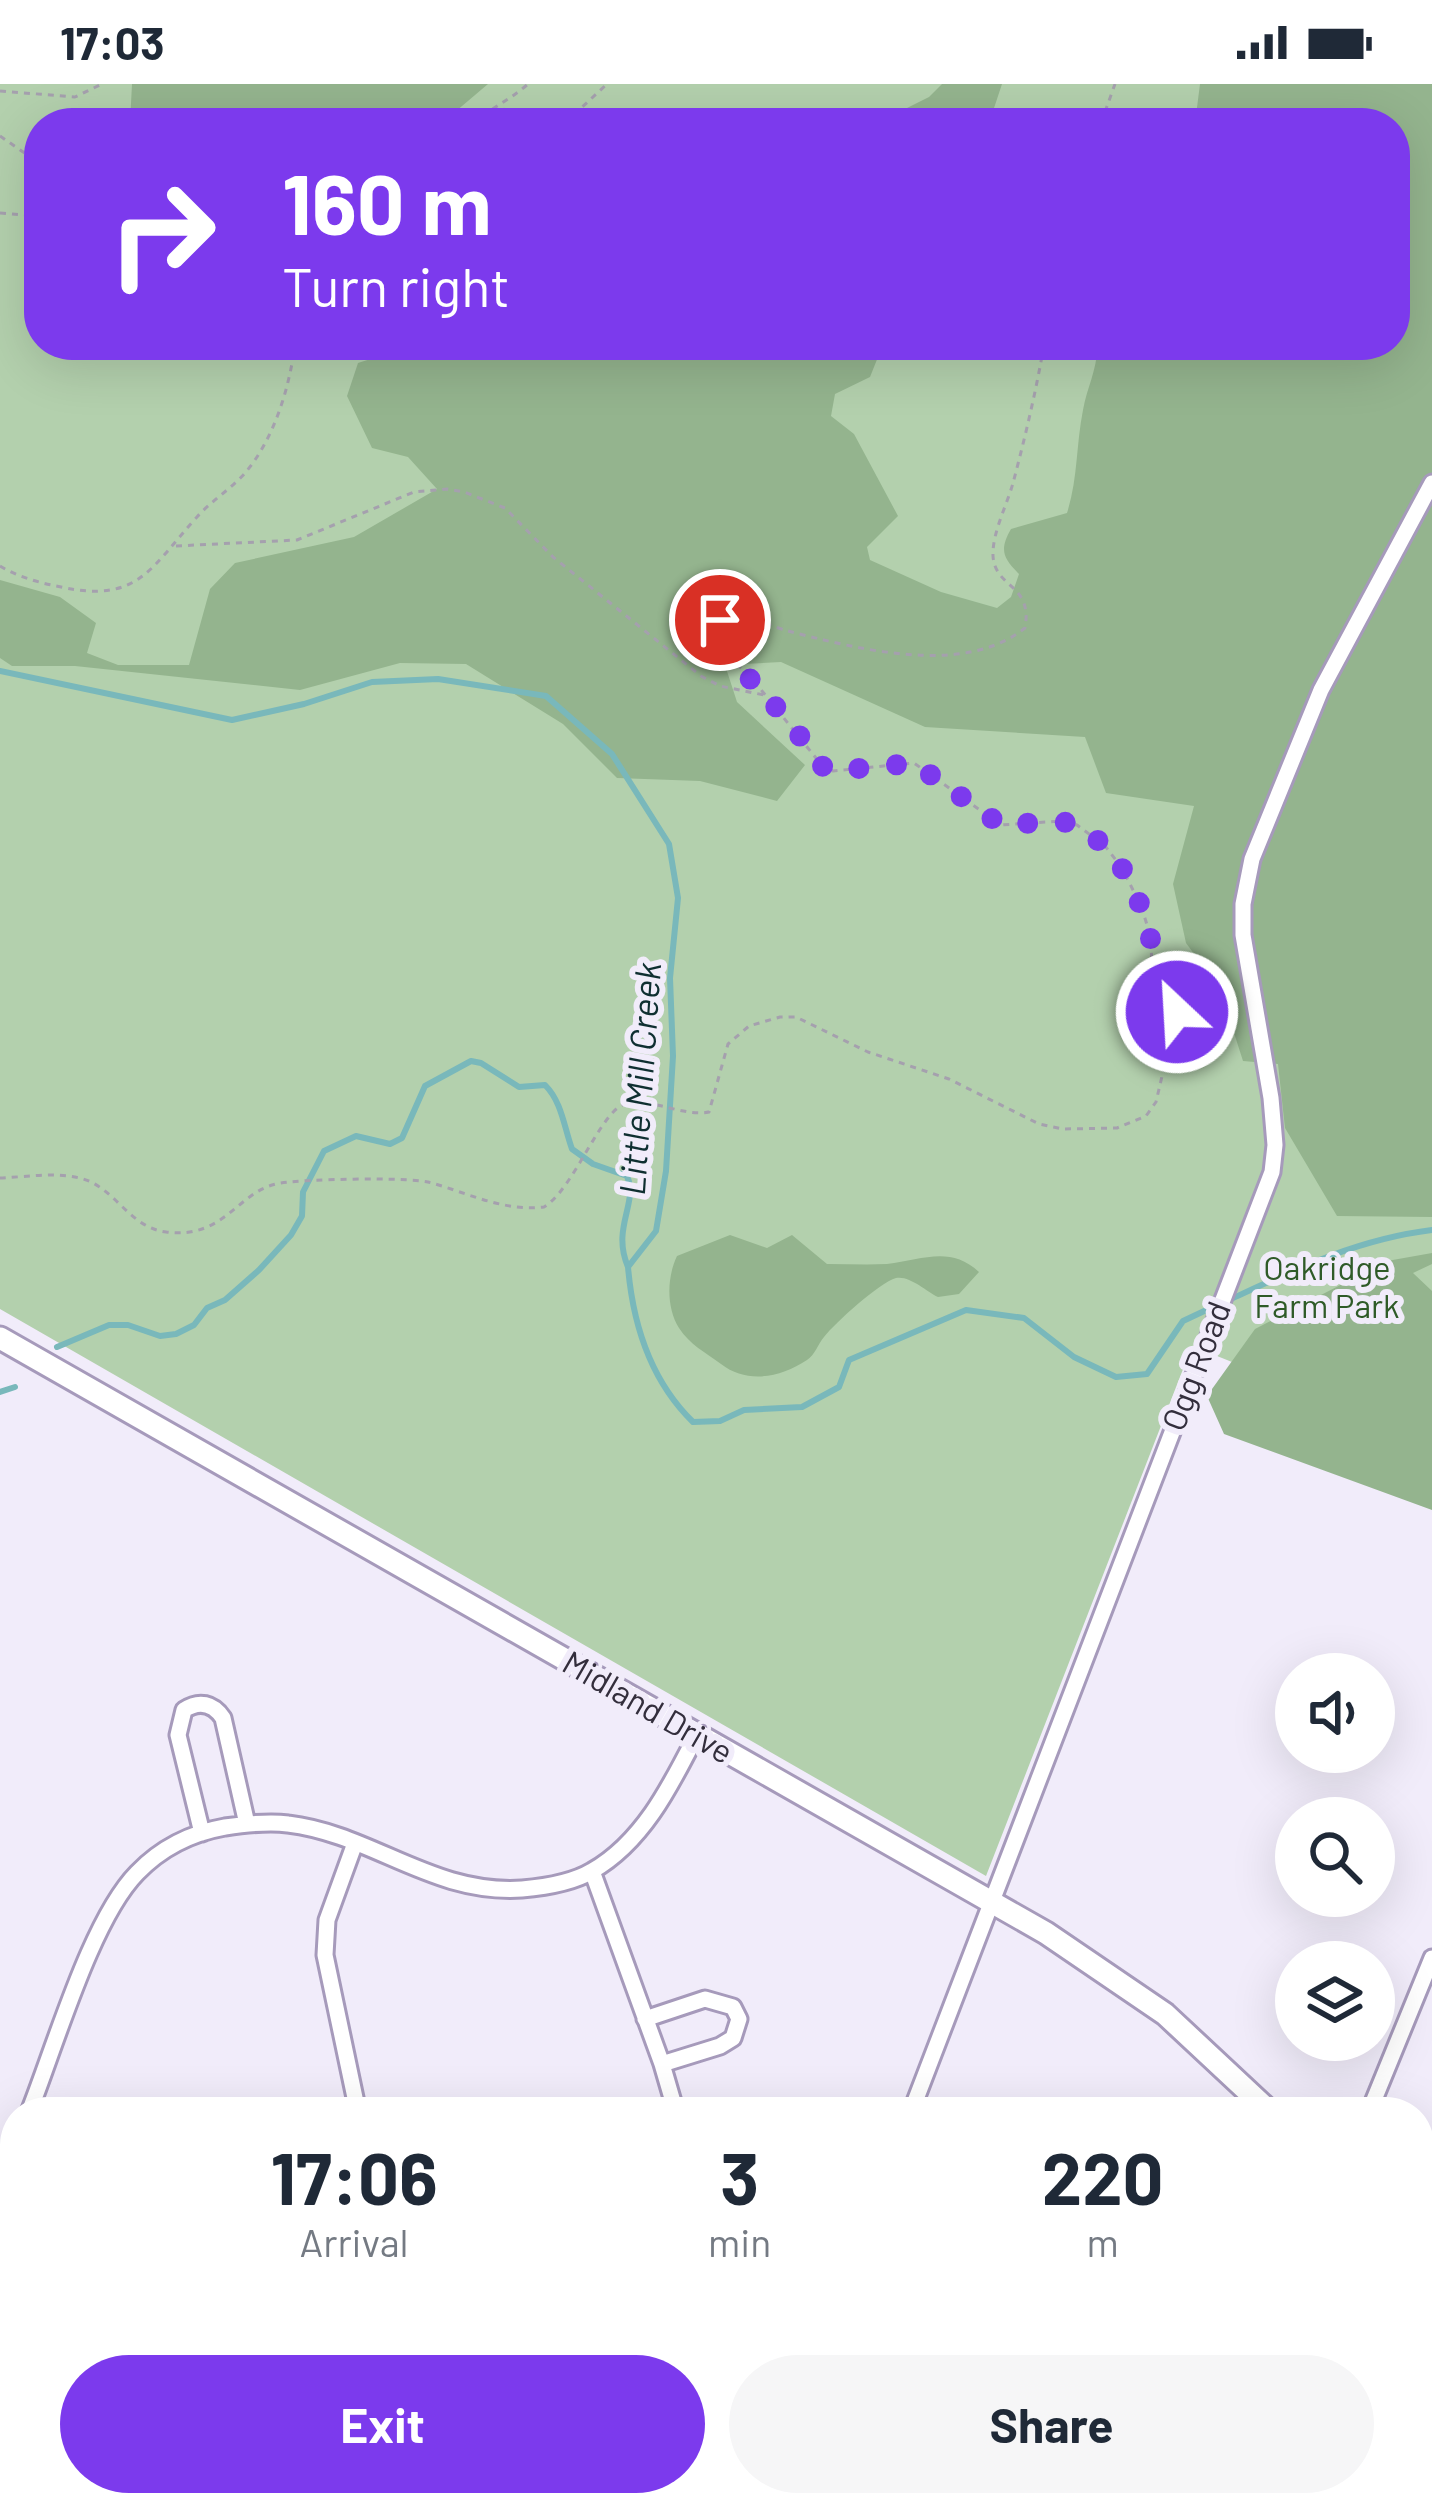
<!DOCTYPE html>
<style>
body{margin:0;font-family:Barlow,sans-serif;background:#f6f6f7;color:#1f2937;height:100vh;display:flex;flex-direction:column;font-size:45px;white-space:nowrap}
*{box-sizing:border-box;margin:0}
p{font-size:39px;color:#747a83}
.icon{flex:none;width:66px;height:66px;fill:none;stroke:currentColor;stroke-width:2;stroke-linecap:round;stroke-linejoin:round}
.map{position:relative;flex:1;overflow:hidden}
.panel{position:absolute;left:0px;top:2013px;width:1434px;height:420px;display:flex;flex-direction:column;background:#fff;border-radius:48px 48px 0 0;box-shadow:0 12px 48px #0002}
.panel>*{flex:none}
.hud{position:absolute;left:24px;top:24px;width:1386px;height:252px;border-radius:48px;box-shadow:0 12px 48px #0002;background:#7c3aed;color:#fff;overflow:hidden}
.buttons{position:absolute;left:1275px;top:1569px;display:grid;gap:24px}
.buttons a{display:grid;place-items:center;width:120px;height:120px;border-radius:50%;background:#fff;box-shadow:0 12px 48px #0002;font-size:60px}
.pin{position:absolute;display:grid;place-items:center;width:102px;height:102px;color:#fff;margin:-51px;border:6px solid #fff;border-radius:50%;box-shadow:0 3px 12px #0007}
.me{position:absolute;width:132px;margin:-66px;rotate:335deg;stroke-linejoin:round;filter:drop-shadow(0 0 9px #0008)}
.turn{display:flex;align-items:center;gap:42px;height:252px;padding:0 60px;font-size:54px}
.turn .icon{width:156px;height:156px;stroke-width:2.5}
.turn b{display:block;font-size:84px;line-height:102px}
.eta{display:flex;justify-content:space-evenly;align-items:center;height:204px;text-align:center}
.eta b{font-size:72px;font-weight:700;line-height:84px}
.cta{display:flex;gap:24px;margin-top:auto;padding:24px 60px}
.cta a{flex:1;height:138px;border-radius:72px;background:#7c3aed;color:#fff;font-size:48px;font-weight:700;line-height:138px;text-align:center}
.cta a+a{background:#f6f6f7;color:#1f2937}
.status{display:flex;justify-content:space-between;align-items:center;height:84px;padding:0 60px;background:#fff;direction:ltr}
.status svg{height:33px;fill:currentColor}
.map>svg:first-child{display:block}
.green{fill:#b3d0ad;fill-rule:evenodd}
.forest{fill:#94b48e}
.lines{fill:none;stroke-linecap:round;stroke-linejoin:round}
.stream{stroke:#79b8bb;stroke-width:6}
.street-casing{stroke:#a69abb;stroke-width:21}
.secondary-casing{stroke:#a69abb;stroke-width:27}
.path{stroke:#a5a0ae;stroke-width:3;stroke-dasharray:6 6;stroke-linecap:butt}
.street{stroke:#fff;stroke-width:15}
.secondary{stroke:#fff;stroke-width:21}
.route{stroke:#7c3aed;stroke-width:21;stroke-dasharray:0 37.8}
.labels{text-anchor:middle;stroke-width:12;stroke-linejoin:round;paint-order:stroke}
.park-label{font-size:33px;fill:#2f5b28;stroke:#f1ecfa}
.street-label{font-size:33px;fill:#332e3c;stroke:#f1ecfa}
.water-label{font-size:36px;font-style:italic;fill:#0f2f31;stroke:#f1ecfa}
</style>
<div class="status"><b>17:03</b><svg viewBox="0 0 49 12"><path d="M0 12V9h3v3zM5 12V6h3v6zM10 12V3h3v9zM15 12V0h3v12zM26 1h20v11H26zM47 4h2v5h-2z"/></svg></div>
<div class="map">
<svg width="1432" height="2433" viewBox="0 0 1432 2433">
<rect width="100%" height="100%" fill="#f1ecfa"/>
<path class="green" d="M0 0H1432V1358L1192 1262 986 1792 0 1225ZM39 39H1395V261H39Z"/>
<path class="forest" d="M132 0H488L442 39H130Z
M942 0H1002L989 39H877L929 13Z
M1200 0H1432V1133L1337 1132 1285 1044 1278 980 1243 977 1220 905 1186 859 1173 800 1194 722 1106 709 1085 653 925 643 781 578 725 581 737 618 805 681 777 717 700 697 617 694 563 640 466 580 400 579 300 606 75 582H12L0 574V496L60 513 96 539 87 569 118 581H189L210 505 235 479 354 453 437 405 408 373 372 364 347 312 358 279 414 261H892L878 273 870 293 835 310 831 332 854 350 898 432 867 463 870 476 941 508 997 524 1011 513 1019 490C1003 474 999 466 1011 445L1067 429C1078 395 1076 361 1083 326 1087 303 1098 284 1097 261H1395V39H1195Z
M730 1151 767 1164 792 1151 827 1180C847 1180 867 1181 887 1180 922 1176 950 1161 979 1188L959 1210 938 1213C926 1207 909 1191 896 1194 879 1199 836 1238 824 1253 818 1260 815 1271 807 1276 780 1294 747 1300 721 1280 705 1268 690 1261 679 1244 666 1223 667 1193 677 1172Z
M1432 1169V1180L1413 1189 1432 1207V1426L1224 1350 1207 1312 1255 1245 1387 1177Z"/>
<g class="lines">
<path class="stream" d="M0 587 232 636 304 620 372 598 438 595 546 612 612 670 669 760 678 814 670 894 673 972 666 1087 656 1147 628 1183C633 1241 650 1296 693 1338L720 1337 744 1326 802 1323 839 1303 849 1276 966 1226 1024 1234 1074 1273 1116 1293 1147 1290 1183 1237 1217 1221
M1229 1216C1296 1185 1358 1155 1432 1146
M57 1263 109 1241H128L160 1252 176 1250 194 1241 207 1224 225 1216 259 1186 291 1151 302 1132 303 1108 324 1067 356 1052 390 1060 402 1054 425 1002 471 977 481 979 519 1003 545 1001C562 1018 564 1043 572 1065L593 1080 627 1092C639 1119 611 1143 628 1183
M0 1308 15 1303"/>
<defs>
<path id="street" d="M202 1749 178 1651 184 1626C199 1616 213 1619 223 1634L247 1740
M355 1759 327 1836 325 1871 358 2028
M592 1787 662 1980 676 2028
M645 1935 705 1915 733 1923 739 1935 733 1954 720 1962 662 1980
M29 2028C55 1963 91 1836 137 1789 161 1764 191 1749 225 1743 245 1740 268 1737 288 1740 372 1750 432 1811 522 1805 545 1803 572 1799 592 1787 643 1758 671 1701 696 1652
M911 2028 1272 1088 1275 1061 1271 1014 1243 851V820L1252 775 1321 606 1432 399
M1369 2028 1432 1874
M0 2104 15 2065
M22 2418 28 2424 46 2428 64 2418
M1176 2433 1182 2418"/>
<path id="secondary" d="M0 1254 1046 1849 1165 1930 1270 2028
M1419 2210 1432 2230"/>
</defs>
<use href="#street" class="street-casing"/>
<use href="#secondary" class="secondary-casing"/>
<path class="path" d="M0 7 75 13 102 0
M503 24 506 39
M473 39C491 24 510 16 528 0
M565 39 607 0
M1101 39 1115 0
M0 52 39 79
M0 129 39 132
M176 462 297 456 414 408 447 405 464 408 505 424 553 473 701 592 720 602 764 611
M0 482C18 493 40 499 61 503 139 520 151 483 197 433 211 417 231 405 245 389 274 355 289 305 295 261
M0 1094C28 1093 65 1086 91 1098 119 1112 133 1144 166 1148 226 1156 238 1105 281 1099 307 1095 405 1093 428 1098 466 1108 503 1128 544 1123 574 1105 601 1026 625 1020 651 1013 682 1033 709 1028L728 960 749 942 780 933H796L868 968 949 995 1039 1040 1063 1045 1117 1044 1146 1032 1156 1018 1177 928 1152 878 1150 850 1141 822 1122 784 1105 762 1077 741 1061 737 1001 741 914 679 833 687 824 684 750 592 721 566 712 548C718 539 723 533 734 532 749 530 772 543 788 547 858 565 964 593 1025 544 1033 499 995 505 993 472 992 449 1007 421 1013 399 1025 354 1036 307 1044 261"/>
<use href="#street" class="street"/>
<use href="#secondary" class="secondary"/>
</g>
<g class="lines">
<path class="route" d="M720 536 712 548 716 558 787 635 824 684 833 687 914 679 1001 741 1061 737 1077 742 1106 762 1122 784 1141 822 1150 850 1153 878 1177 928"/>
</g>
<g class="labels">
<g class="park-label">
<text x="1327" y="1196">Oakridge<tspan x="1327" dy="38">Farm Park</tspan></text>
</g>
<g class="street-label">
<text transform="translate(1196 1282) rotate(-69)" y="12">Ogg Road</text>
<text transform="translate(648 1623) rotate(30)" y="12">Midland Drive</text>
</g>
<g class="water-label">
<text transform="translate(640 995) rotate(-86)" y="13">Little Mill Creek</text>
</g>
</g>
</svg>
<div class="buttons">
<a><svg class="icon" aria-label="sound" viewBox="0 0 24 24"><path d="M4 9h4l5-4v14l-5-4H4zM17 9q2 3 0 6"/></svg></a>
<a><svg class="icon" aria-label="search" viewBox="0 0 24 24"><circle cx="10" cy="10" r="6"/><path d="M15 15l6 6"/></svg></a>
<a><svg class="icon" aria-label="layers" viewBox="0 0 24 24"><path d="M12 4l9 5-9 5-9-5zM3 14l9 5 9-5"/></svg></a>
</div>
<div class="pin" style="left:720px;top:536px;background:#d93025"><svg class="icon" aria-label="arrive" viewBox="0 0 24 24"><path d="M6 21V4h12l-3 4 3 4H6"/></svg></div>
<svg class="me" style="left:1177px;top:928px" viewBox="-20 -20 40 40"><circle r="17" fill="#7c3aed" stroke="#fff" stroke-width="3"/><path d="M0-11L8 9 0 5-8 9z" fill="#fff"/></svg>
<div class="hud">
<div class="turn"><svg class="icon" aria-label="right" viewBox="0 0 24 24"><path d="M7 20v-9h11M14 6l5 5-5 5"/></svg><div><b>160 m</b>Turn right</div></div>
</div>
<section class="panel">
<div class="eta">
<div><b>17:06</b><p>Arrival</p></div>
<div><b>3</b><p>min</p></div>
<div><b>220</b><p>m</p></div>
</div>
<div class="cta"><a>Exit</a><a>Share</a></div>
</section>
</div>
